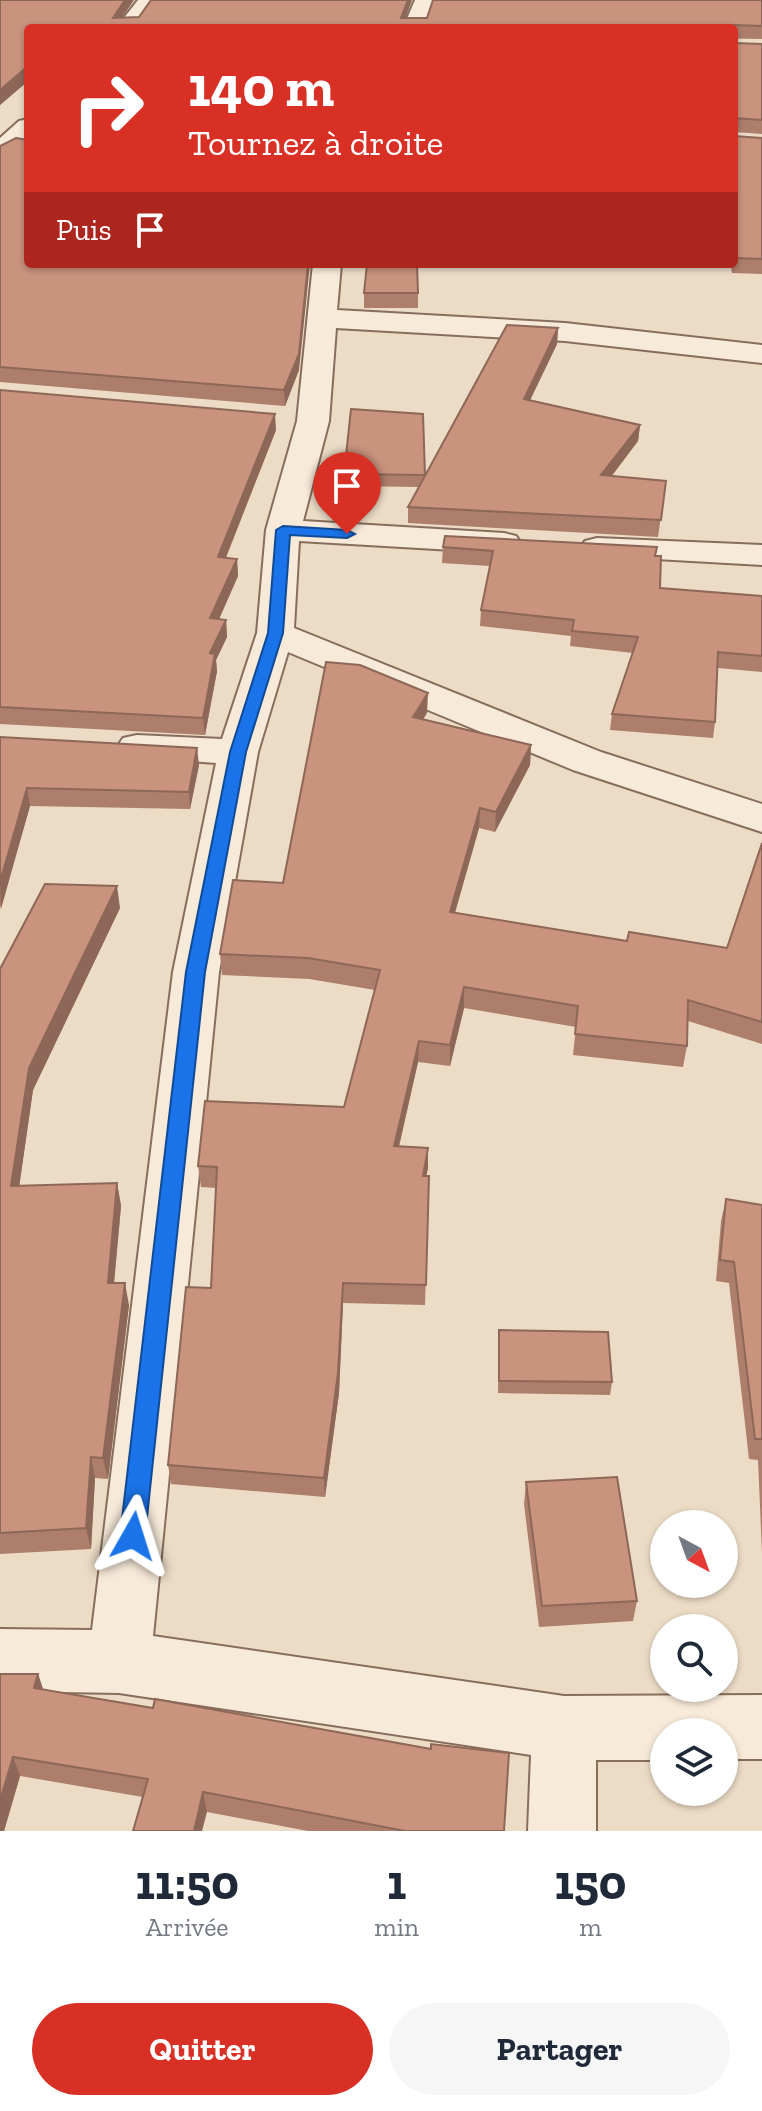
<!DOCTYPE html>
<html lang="fr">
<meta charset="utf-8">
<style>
body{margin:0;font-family:"Zilla Slab",serif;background:#f6f6f7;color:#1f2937;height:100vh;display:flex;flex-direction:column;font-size:30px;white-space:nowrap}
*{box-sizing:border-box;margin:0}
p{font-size:26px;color:#747a83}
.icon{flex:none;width:44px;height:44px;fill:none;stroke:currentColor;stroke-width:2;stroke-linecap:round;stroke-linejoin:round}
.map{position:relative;height:1831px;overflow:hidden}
.panel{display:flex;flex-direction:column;background:#fff;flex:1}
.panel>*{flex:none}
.top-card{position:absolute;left:24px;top:24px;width:714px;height:244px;border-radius:8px;box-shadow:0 2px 6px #0004;background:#d93025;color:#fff;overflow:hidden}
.needle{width:52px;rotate:139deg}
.fabs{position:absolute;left:650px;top:1510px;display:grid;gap:16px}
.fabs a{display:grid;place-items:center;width:88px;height:88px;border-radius:50%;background:#fff;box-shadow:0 2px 6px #0004;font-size:40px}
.pin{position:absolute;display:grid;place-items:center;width:68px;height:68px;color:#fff;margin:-82px -34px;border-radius:50% 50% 50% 0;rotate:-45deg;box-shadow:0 0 8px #0007}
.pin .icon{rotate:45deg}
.me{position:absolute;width:88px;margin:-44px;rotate:6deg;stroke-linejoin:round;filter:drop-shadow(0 0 6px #0008)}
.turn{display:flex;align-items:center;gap:28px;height:168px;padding:0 32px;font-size:36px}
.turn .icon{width:104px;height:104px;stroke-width:2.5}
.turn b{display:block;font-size:56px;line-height:68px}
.then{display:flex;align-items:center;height:76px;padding:0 32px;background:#0003;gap:16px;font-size:30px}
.eta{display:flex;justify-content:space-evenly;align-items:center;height:136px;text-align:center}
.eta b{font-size:48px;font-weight:700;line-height:56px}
.primary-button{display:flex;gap:16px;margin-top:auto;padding:16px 32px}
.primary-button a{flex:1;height:92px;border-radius:48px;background:#d93025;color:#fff;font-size:32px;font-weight:700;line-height:92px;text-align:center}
.primary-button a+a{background:#f6f6f7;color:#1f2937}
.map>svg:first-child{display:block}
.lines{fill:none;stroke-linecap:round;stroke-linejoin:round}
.street-casing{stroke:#876e5c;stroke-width:4}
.street{fill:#f7ead9;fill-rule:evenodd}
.wall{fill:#ad7e6c}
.shaded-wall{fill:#8d6758}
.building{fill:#c9937e;stroke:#8d6758;stroke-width:2}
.route{fill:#1a73e8;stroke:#114b97;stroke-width:2}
</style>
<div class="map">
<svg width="762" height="1831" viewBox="0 0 762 1831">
<rect width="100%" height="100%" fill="#ecdcc6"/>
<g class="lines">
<defs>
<path id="street" d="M138 0H159L138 28H116Z
M415 0H435L425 28H403Z
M28 119V139L9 156 0 158V138L19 121Z
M313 264H341L337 310 565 323 762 345V363L565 341 336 328 329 421 303 521 504 533 516 536 521 543 516 550 504 553 299 541 294 628 601 752 762 804V832L573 770 288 652 258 752 219 972 153 1636 564 1696 762 1695V1759H724V1732H664V1760H596V1831H528L531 1755 119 1693 0 1691V1629L92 1630 173 972 216 763 123 756 117 747 123 738 137 735 222 739 257 633 266 530 297 421Z
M597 538 762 545V565L585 555 580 548 585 541Z"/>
</defs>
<use href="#street" class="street-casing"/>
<use href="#street" class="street"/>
</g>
<path class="wall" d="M0 0 123 17 427 18 762 0V39L28 28V81L0 105Z
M734 43 762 44V134L734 132Z
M734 136 762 138V274L732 273 730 264H734Z
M0 146 299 370 285 406 0 382Z
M364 293H418V308H364Z
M558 328 557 344 530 400 640 425 638 441 612 476 666 481 658 537 408 523V507L419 487 344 486V474L425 475Z
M0 390 276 430 226 558 237 559 238 576 219 619 226 620 227 637 216 660 217 671 205 735 0 724Z
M443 547 655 556 660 588 762 596V672L718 668 715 722 713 738 610 730 612 714 633 653 570 646 571 636 480 626 481 610 490 566 442 563Z
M427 713 423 719 531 745 530 765 495 832 479 828 455 913 627 941 727 948 762 843V1044L688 1021 687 1046 683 1067 573 1055 576 1027 464 1008 450 1066 418 1062 399 1147 428 1168 426 1176H429L425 1305 343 1303 339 1393 325 1497 171 1484 168 1465 211 1288 216 1188 201 1187 198 1166 344 1107 375 990 309 979 222 975 220 954 283 883Z
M0 737 199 765 190 809 30 806 0 909Z
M120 908 33 1090 19 1186 117 1183 121 1206 114 1283 129 1305 108 1479 95 1478 91 1549 0 1554V969Z
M726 1199 762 1205V1552L758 1460 749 1459 729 1283 716 1281 721 1221Z
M499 1330 612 1382 610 1395 498 1393Z
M526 1482 637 1601 633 1621 539 1627 524 1504Z
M0 1674H38L43 1689 504 1831H308L207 1812 143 1797 20 1776 4 1831Z"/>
<path class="shaded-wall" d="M125 0H134L115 28 113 18Z
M408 0H412L402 28 401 18Z
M28 66V81L0 105V90Z
M308 264H310L299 370 285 406 284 390Z
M558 328 557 344 523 415 524 399Z
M275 414 276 430 219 574 218 557Z
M640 425 638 441 599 492 601 475Z
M237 559 238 576 212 635 210 618Z
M226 620 227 637 216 660 217 671 205 735 203 718 210 653Z
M428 693 427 713 412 737 413 717Z
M531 745 530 765 495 832 496 812Z
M197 748 199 765 190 809 189 792Z
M27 788 30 806 1 909 0 882Z
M480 808 479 828 449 933 450 912Z
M117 886 120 908 33 1090 16 1209 11 1186 29 1068Z
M464 987V1008L450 1066V1045Z
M419 1041 418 1062 394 1167V1146Z
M428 1148V1168L422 1196 423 1176Z
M117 1183 121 1206 112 1305 108 1283Z
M125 1283 129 1305 108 1479 103 1458Z
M343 1283V1303L339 1393 325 1497 324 1478Z
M91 1457 95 1478 91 1549 86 1528Z
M38 1674 45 1695 34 1688Z
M13 1757 20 1776 4 1831H0V1801Z
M203 1792 207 1812 202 1831H194Z"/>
<path class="building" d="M0 0H125L113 18 139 17 151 0H408L401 18H427L433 0H762V26L734 25V28H28V66L0 90Z
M734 43 762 44V120L734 118Z
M734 136 762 138V259L734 258Z
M16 138 28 140V264H308L299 354 284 390 0 367V146Z
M367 264H417L418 293H364Z
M507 325 558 328 524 399 640 425 601 475 666 481 661 520 408 507Z
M0 390 275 414 218 557 237 559 210 618 226 620 210 653 215 654 203 718 0 707Z
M351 409 423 414 425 475 344 474Z
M445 536 657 547 655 556H661L660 588 762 596V656L718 652 715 722 612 714 638 637 572 631 574 620 481 610 493 551 443 547Z
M326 662 360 665 428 693 413 717 531 745 496 812 480 808 450 912 627 941 629 932 727 948 762 843V1022L688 1000 687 1046 575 1034 578 1006 464 987 450 1045 419 1041 394 1146 428 1148 423 1176H429L426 1285 343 1283 338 1373 324 1478 168 1465 186 1287 211 1288 217 1167 198 1166 205 1101 344 1107 380 970 308 958 220 954 233 880 283 883Z
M0 737 197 748 189 792 27 788 0 882Z
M45 884 117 886 29 1068 11 1186 117 1183 108 1283H125L103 1458 91 1457 86 1528 0 1533V969Z
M726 1199 762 1205V1439H755L734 1262 720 1260Z
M499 1330 608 1332 612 1382 499 1381Z
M617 1477 637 1601 542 1606 526 1482Z
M0 1674H38L34 1688 153 1708 155 1699 431 1749V1744L509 1753 504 1831H405L203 1792 194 1831H133L148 1779 13 1757 0 1801Z"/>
<path class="route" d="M283 526 347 530 355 534 347 538 290 535 283 633 246 752 205 972 145 1536 141 1544 133 1548 124 1544 120 1536 186 972 230 752 268 633 276 530Z"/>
</svg>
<div class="fabs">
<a><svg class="needle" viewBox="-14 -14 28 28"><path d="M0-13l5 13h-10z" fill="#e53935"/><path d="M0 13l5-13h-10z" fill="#747a83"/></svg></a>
<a><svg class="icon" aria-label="search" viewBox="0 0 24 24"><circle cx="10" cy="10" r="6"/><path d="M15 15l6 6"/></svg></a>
<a><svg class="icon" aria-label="layers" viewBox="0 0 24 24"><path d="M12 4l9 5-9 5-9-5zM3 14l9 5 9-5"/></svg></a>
</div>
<div class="pin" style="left:347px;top:534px;background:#d93025"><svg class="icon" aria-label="arrive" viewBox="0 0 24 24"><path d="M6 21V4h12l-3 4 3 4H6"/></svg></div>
<svg class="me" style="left:133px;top:1536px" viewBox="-20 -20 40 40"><path d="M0-17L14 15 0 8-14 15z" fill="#1a73e8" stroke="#fff" stroke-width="4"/></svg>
<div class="top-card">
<div class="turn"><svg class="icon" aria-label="right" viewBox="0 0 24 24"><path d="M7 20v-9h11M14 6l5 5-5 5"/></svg><div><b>140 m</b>Tournez à droite</div></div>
<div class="then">Puis<svg class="icon" aria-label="arrive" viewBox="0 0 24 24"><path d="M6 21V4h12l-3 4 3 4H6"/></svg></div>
</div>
</div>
<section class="panel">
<div class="eta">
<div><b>11:50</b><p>Arrivée</p></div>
<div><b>1</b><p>min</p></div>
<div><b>150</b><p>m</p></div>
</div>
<div class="primary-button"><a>Quitter</a><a>Partager</a></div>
</section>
